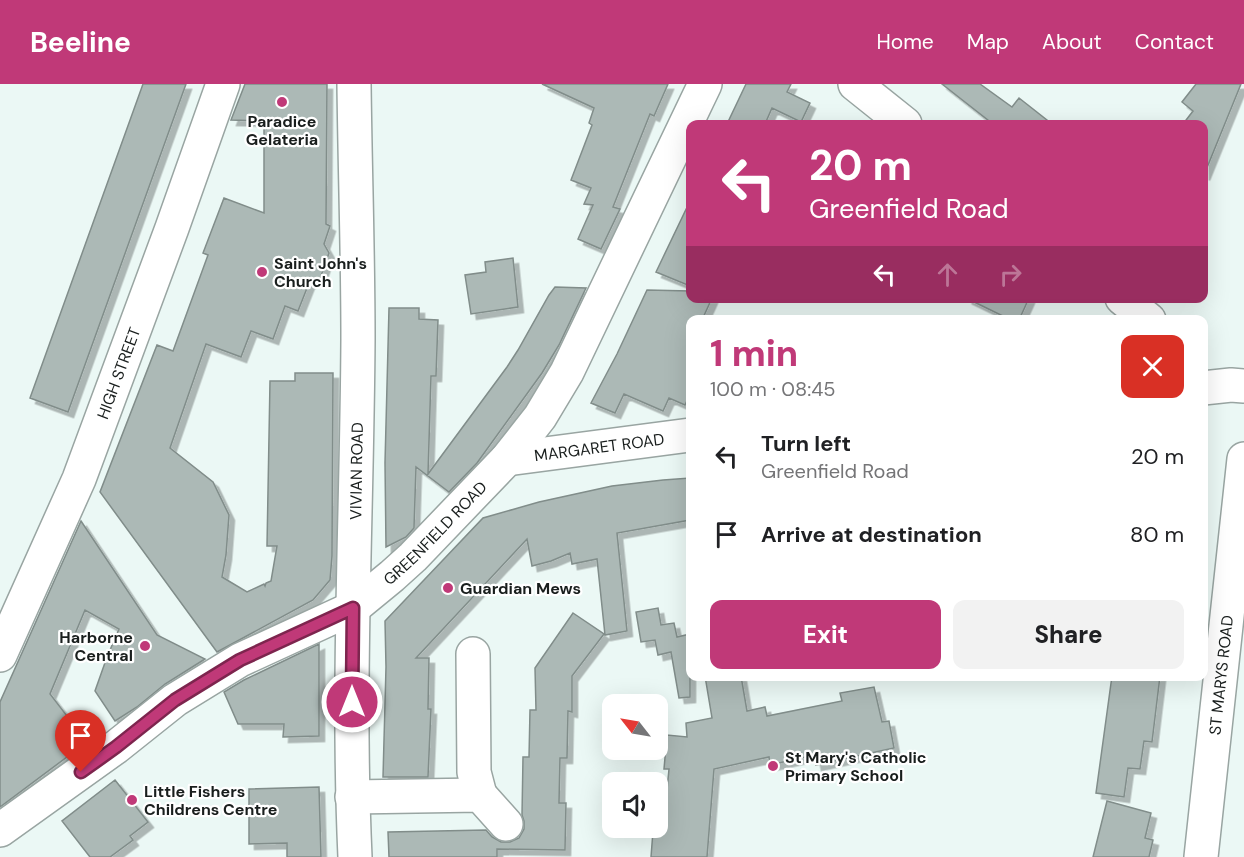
<!DOCTYPE html>
<meta charset="utf-8">
<style>
body{margin:0;font-family:"DM Sans",sans-serif;background:#f2f2f2;color:#202124;height:100vh;display:flex;flex-direction:column;font-size:22px;white-space:nowrap}
*{box-sizing:border-box;margin:0}
p{font-size:20px;color:#757577}
.icon{flex:none;width:33px;height:33px;fill:none;stroke:currentColor;stroke-width:2;stroke-linecap:round;stroke-linejoin:round}
.map{position:relative;flex:1;overflow:hidden}
.drawer{position:absolute;left:686px;top:231px;width:522px;height:366px;display:flex;flex-direction:column;background:#fff;border-radius:12px;box-shadow:0 6px 24px #0002}
.drawer>*{flex:none}
.top-card{position:absolute;left:686px;top:36px;width:522px;height:183px;border-radius:12px;box-shadow:0 6px 24px #0002;background:#c03978;color:#fff;overflow:hidden}
.needle{width:39px;rotate:301deg}
.tools{position:absolute;left:602px;top:610px;display:grid;gap:12px}
.tools a{display:grid;place-items:center;width:66px;height:66px;border-radius:12px;background:#fff;box-shadow:0 6px 24px #0002;font-size:30px}
.pin{position:absolute;display:grid;place-items:center;width:51px;height:51px;color:#fff;margin:-62px -26px;border-radius:50% 50% 50% 0;rotate:-45deg;box-shadow:0 0 6px #0007}
.pin .icon{rotate:45deg}
.me{position:absolute;width:66px;margin:-33px;rotate:0deg;stroke-linejoin:round;filter:drop-shadow(0 0 4px #0008)}
.turn{display:flex;align-items:center;gap:21px;height:126px;padding:0 24px;font-size:27px}
.turn .icon{width:78px;height:78px;stroke-width:2.5}
.turn b{display:block;font-size:42px;line-height:51px}
.lanes{display:flex;align-items:center;height:57px;padding:0 24px;background:#0003;justify-content:center;gap:30px;direction:ltr}
.lanes .off{opacity:.35}
.round{display:grid;place-items:center;flex:none;width:63px;height:63px;border-radius:12px;background:#f2f2f2}
.overview{display:flex;align-items:center;justify-content:space-between;height:102px;padding:0 24px}
h1{font-size:36px;font-weight:800;line-height:45px;color:#c03978}
.primary-button{display:flex;gap:12px;margin-top:auto;padding:12px 24px}
.primary-button a{flex:1;height:69px;border-radius:12px;background:#c03978;color:#fff;font-size:24px;font-weight:800;line-height:69px;text-align:center}
.primary-button a+a{background:#f2f2f2;color:#202124}
ul{padding:0;list-style:none}
li{display:flex;align-items:center;gap:18px;height:78px;padding:0 24px}
li div{flex:1}
li b{display:block;font-size:22px}
li em{font-style:normal}
header{display:flex;align-items:center;gap:36px;box-sizing:border-box;height:84px;padding:0 30px;background:#c03978;color:#fff}
header strong{font-size:28px}
nav{display:flex;gap:33px;margin-inline-start:auto;font-size:21px}
.map>svg:first-child{display:block}
.building{fill:#acb9b6;stroke:#818d8a;stroke-width:1.5;filter:url(#shadow)}
.lines{fill:none;stroke-linecap:round;stroke-linejoin:round}
.minor-casing{stroke:#99a5a2;stroke-width:36}
.major-casing{stroke:#99a5a2;stroke-width:36}
.minor{stroke:#fff;stroke-width:33}
.major{stroke:#fff;stroke-width:33}
.route-casing{stroke:#7d254e;stroke-width:15}
.route{stroke:#c03978;stroke-width:10}
.poi-dot{fill:#c03978;stroke:#fff;stroke-width:2}
.labels{text-anchor:middle;stroke-width:4.5;stroke-linejoin:round;paint-order:stroke}
.poi-label{font-size:16px;font-weight:bold;fill:#191e1d;stroke:#fff;text-anchor:start}
.street-label{font-size:16px;fill:#191e1d;stroke:#fff}
</style>
<header>
<strong>Beeline</strong>
<nav><a>Home</a><a>Map</a><a>About</a><a>Contact</a></nav>
</header>
<div class="map">
<svg width="1244" height="773" viewBox="0 0 1244 773">
<defs>
<filter id="shadow"><feDropShadow dx="5.5" dy="5.5" stdDeviation="0" flood-color="#0004"/></filter>
</defs>
<rect width="100%" height="100%" fill="#ebf8f5"/>
<path class="building" d="M143 0H186L68 328 30 314Z
M245 0H327L326 140 330 142 324 160 329 169 320 195 309 199 298 227 285 222 273 255 251 247 241 273 206 260 170 364 213 398 229 431 226 471 222 493 247 508 264 500 265 502 266 499 271 497 277 462H267L270 297H295V289H333L332 472 330 496 313 516 217 568 100 408 157 261 173 267 208 171 203 169 224 114 264 129V37L231 36Z
M542 0H668L654 32 650 30 613 123 620 125 601 165 578 155 593 121 584 120 591 104 571 96 592 41 589 39 594 24Z
M746 0H791L787 8 810 19 801 38 772 24 765 40H727Z
M942 0H980L1012 23 1019 14 1052 40H993Z
M1196 0H1241L1204 91 1203 40H1183L1193 27 1182 18Z
M690 117V202L656 188Z
M513 174 518 223 471 230 465 191 486 188 485 178Z
M555 203 586 204 559 261 542 289 477 379 449 408 416 383 414 444 406 453 386 463 385 379 389 224H419V235L438 236 436 292H431L428 390 507 283 518 266 549 211Z
M647 206 690 207V214H712L702 236H690V310L685 321 669 314 663 327 624 310 615 329 591 319 617 270Z
M966 214H1029L1019 236H1011Z
M690 394V436L617 449 627 547 605 551 597 475 572 480 570 469 551 477 532 482 527 455 416 574H429L428 625H431L428 693H383L386 583 385 537 483 434 539 418 612 402 663 396Z
M81 437 157 551 205 575 165 600 137 623 115 637 95 607 107 573 119 545 85 526 50 610 87 658 0 723V618Z
M658 524 661 541 674 539 677 553 690 550V613L679 614 671 568 658 571 655 556 641 558 636 528Z
M573 529 604 550 572 592V628L568 627 567 674H560L559 719H566L565 766 497 765V773H389L388 748 486 746 492 753 501 758H510L519 754 524 745V737L522 731 523 673H529L530 626H536L535 584Z
M319 560V652L283 653 284 640H238L224 608 244 596Z
M705 592H741L747 627 765 623 767 632 842 617 840 609 874 603 882 638 889 637 894 664 816 681 814 671 770 681 769 673 714 685 707 773H651L653 747 663 748 669 685H664L667 651 687 653 686 639 712 634Z
M1112 592H1160L1152 658 1144 657 1140 685 1128 684 1124 713 1096 709Z
M115 696 148 738 130 752 133 756 110 773H90L62 737Z
M319 703 321 773H287V759L249 760V705Z
M1107 717 1151 729 1145 754 1153 756 1149 773H1093Z"/>
<g class="lines">
<defs>
<g id="minor">
<path d="M354 0C355 85 358 170 358 255 357 427 347 600 355 773"/>
<path d="M855 0 905 40"/>
<path d="M1122 214 1149 236"/>
<path d="M1203 304 1231 301 1244 302"/>
<path id="s1" d="M507 375 690 351"/>
<path d="M473 570 474 688 480 711"/>
<path d="M352 713 480 711 506 740"/>
<path id="s2" d="M0 746 116 663 175 616 240 576 353 524 392 492 413 473 507 375 540 333 567 288 705 0"/>
<path id="s3" d="M1201 773 1244 375"/>
</g>
<g id="major">
<path id="s4" d="M0 571 79 395 172 144 223 0"/>
</g>
</defs>
<use href="#minor" class="minor-casing"/>
<use href="#major" class="major-casing"/>
<use href="#minor" class="minor"/>
<use href="#major" class="major"/>
</g>
<g class="lines">
<defs>
<path id="route" d="M81 688 116 663 175 616 240 576 353 524 352 618"/>
</defs>
<use href="#route" class="route-casing"/>
<use href="#route" class="route"/>
</g>
<g class="poi-dot">
<circle cx="282" cy="18" r="6"/>
<circle cx="262" cy="188" r="6"/>
<circle cx="448" cy="504" r="6"/>
<circle cx="145" cy="562" r="6"/>
<circle cx="773" cy="682" r="6"/>
<circle cx="132" cy="716" r="6"/>
</g>
<g class="labels">
<g class="poi-label">
<text x="282" y="43" text-anchor="middle">Paradice<tspan x="282" dy="18">Gelateria</tspan></text>
<text x="274" y="185">Saint John's<tspan x="274" dy="18">Church</tspan></text>
<text x="460" y="510">Guardian Mews</text>
<text x="133" y="559" text-anchor="end">Harborne<tspan x="133" dy="18">Central</tspan></text>
<text x="785" y="679">St Mary's Catholic<tspan x="785" dy="18">Primary School</tspan></text>
<text x="144" y="713">Little Fishers<tspan x="144" dy="18">Childrens Centre</tspan></text>
</g>
<g class="street-label">
<text dy="6" stroke="none"><textPath href="#s4" startOffset="306">HIGH STREET</textPath></text>
<text dy="6" stroke="none"><textPath href="#s1" startOffset="93">MARGARET ROAD</textPath></text>
<text transform="translate(356 387) rotate(-89)" y="6">VIVIAN ROAD</text>
<text dy="6" stroke="none"><textPath href="#s2" startOffset="530">GREENFIELD ROAD</textPath></text>
<text dy="6" stroke="none"><textPath href="#s3" startOffset="183">ST MARYS ROAD</textPath></text>
</g>
</g>
</svg>
<div class="tools">
<a><svg class="needle" viewBox="-14 -14 28 28"><path d="M0-13l5 13h-10z" fill="#e53935"/><path d="M0 13l5-13h-10z" fill="#757577"/></svg></a>
<a><svg class="icon" aria-label="sound" viewBox="0 0 24 24"><path d="M4 9h4l5-4v14l-5-4H4zM17 9q2 3 0 6"/></svg></a>
</div>
<div class="pin" style="left:81px;top:688px;background:#d93025"><svg class="icon" aria-label="arrive" viewBox="0 0 24 24"><path d="M6 21V4h12l-3 4 3 4H6"/></svg></div>
<svg class="me" style="left:352px;top:618px" viewBox="-20 -20 40 40"><circle r="17" fill="#c03978" stroke="#fff" stroke-width="3"/><path d="M0-11L8 9 0 5-8 9z" fill="#fff"/></svg>
<div class="top-card">
<div class="turn"><svg class="icon" aria-label="left" viewBox="0 0 24 24"><path d="M17 20v-9H6M10 6l-5 5 5 5"/></svg><div><b>20 m</b>Greenfield Road</div></div>
<div class="lanes"><svg class="icon" aria-label="left" viewBox="0 0 24 24"><path d="M17 20v-9H6M10 6l-5 5 5 5"/></svg><svg class="icon off" aria-label="ahead" viewBox="0 0 24 24"><path d="M12 20V5M6 11l6-6 6 6"/></svg><svg class="icon off" aria-label="right" viewBox="0 0 24 24"><path d="M7 20v-9h11M14 6l5 5-5 5"/></svg></div>
</div>
<section class="drawer">
<div class="overview"><div><h1>1 min</h1><p>100 m · 08:45</p></div><a class="round" style="background:#d93025;color:#fff"><svg class="icon" aria-label="close" viewBox="0 0 24 24"><path d="M6 6l12 12M18 6L6 18"/></svg></a></div>
<ul>
<li><svg class="icon" aria-label="left" viewBox="0 0 24 24"><path d="M17 20v-9H6M10 6l-5 5 5 5"/></svg><div><b>Turn left</b><p>Greenfield Road</p></div><em>20 m</em></li>
<li><svg class="icon" aria-label="arrive" viewBox="0 0 24 24"><path d="M6 21V4h12l-3 4 3 4H6"/></svg><div><b>Arrive at destination</b></div><em>80 m</em></li>
</ul>
<div class="primary-button"><a>Exit</a><a>Share</a></div>
</section>
</div>
